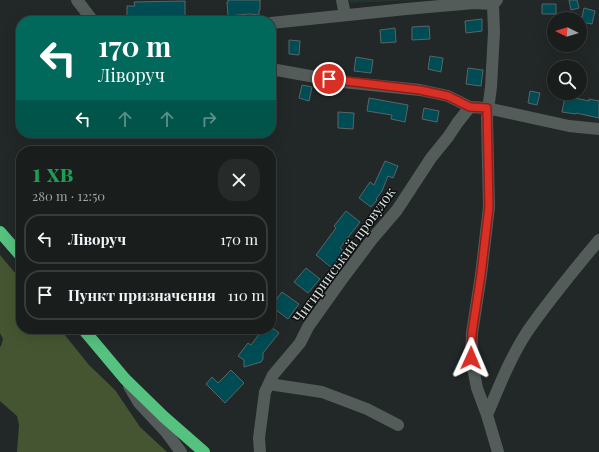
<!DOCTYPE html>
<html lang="uk">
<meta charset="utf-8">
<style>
body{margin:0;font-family:"Playfair Display",serif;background:#262b2a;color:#f1f3f6;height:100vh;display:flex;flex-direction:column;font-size:15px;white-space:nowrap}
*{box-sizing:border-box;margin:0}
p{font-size:13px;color:#9fa2a4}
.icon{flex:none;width:22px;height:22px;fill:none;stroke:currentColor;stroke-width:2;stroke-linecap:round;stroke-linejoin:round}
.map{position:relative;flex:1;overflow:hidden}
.sheet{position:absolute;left:16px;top:146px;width:260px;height:188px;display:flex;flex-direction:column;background:#191e1d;border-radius:16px;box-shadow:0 4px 16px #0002,0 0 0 1px #373c3b}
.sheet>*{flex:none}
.top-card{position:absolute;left:16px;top:16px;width:260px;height:122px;border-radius:16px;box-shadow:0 4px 16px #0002,0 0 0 1px #373c3b;background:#00695c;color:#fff;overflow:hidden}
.needle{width:26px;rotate:275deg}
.controls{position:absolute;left:547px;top:12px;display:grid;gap:8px}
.controls a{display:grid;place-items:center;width:40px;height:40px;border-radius:50%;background:#191e1d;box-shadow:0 4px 16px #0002,0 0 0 1px #373c3b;font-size:20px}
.pin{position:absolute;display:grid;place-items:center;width:34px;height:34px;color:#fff;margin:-17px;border:2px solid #fff;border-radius:50%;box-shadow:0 1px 4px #0007}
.me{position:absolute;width:44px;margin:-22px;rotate:1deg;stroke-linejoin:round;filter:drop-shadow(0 0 3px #0008)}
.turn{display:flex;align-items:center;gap:14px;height:84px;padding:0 16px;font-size:18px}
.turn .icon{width:52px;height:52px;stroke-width:2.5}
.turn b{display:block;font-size:28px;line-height:34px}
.lanes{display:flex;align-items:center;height:38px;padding:0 16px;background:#0003;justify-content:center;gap:20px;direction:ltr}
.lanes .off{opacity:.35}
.round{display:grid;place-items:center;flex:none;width:42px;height:42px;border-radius:16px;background:#262b2a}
.summary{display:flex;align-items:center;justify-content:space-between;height:68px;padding:0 16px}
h1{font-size:24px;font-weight:700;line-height:30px;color:#1e9e55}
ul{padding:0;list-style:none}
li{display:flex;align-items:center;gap:12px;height:50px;margin:0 8px 6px;padding:0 8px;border:2px solid #373c3b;border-radius:16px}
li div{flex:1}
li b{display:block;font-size:15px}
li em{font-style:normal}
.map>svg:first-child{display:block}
.built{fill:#243330}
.green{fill:#465531}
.building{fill:#004c54;stroke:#5b6466}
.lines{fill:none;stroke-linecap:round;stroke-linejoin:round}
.street{stroke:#545c5a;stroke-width:12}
.highway{stroke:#55c27f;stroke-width:12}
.route-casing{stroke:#8d1f18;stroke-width:10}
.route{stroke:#d93025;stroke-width:7}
.labels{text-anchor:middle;stroke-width:3;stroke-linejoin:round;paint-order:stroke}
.street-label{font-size:14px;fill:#dde2e0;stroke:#0d1010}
</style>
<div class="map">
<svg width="599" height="452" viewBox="0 0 599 452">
<rect width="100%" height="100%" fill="#212827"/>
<path class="built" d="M349 0H418L350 3Z"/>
<path class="green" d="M0 255 21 280V329H60L89 365 115 390 140 427 167 452H17L19 425 17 416 0 401V347L1 346 3 339 0 333Z"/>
<path class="building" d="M228 0H260V10H259V15L249 14 228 16 227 2H228Z
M569 0H577L579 8 571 10Z
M185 1V18H164V20H153V19H127V6H135L134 2Z
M542 4H556V14H542Z
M584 8 595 11 592 24 581 22Z
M482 19V31L466 33 465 21Z
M429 26 430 39 412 40V27Z
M395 28 396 42 381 43 380 30Z
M289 40 300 41 299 55 289 54Z
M430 56 443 58 441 72 428 69Z
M356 57 373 60 371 73 354 71Z
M468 68 483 70 481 86 466 84Z
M302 85 312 87 309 101 299 98Z
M530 91 540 93 537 105 528 103Z
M565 96 589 101V99L599 101V118L576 113V114L562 112Z
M369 98 408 105 405 122 391 119 392 115 367 111Z
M424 108 439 111 437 122 422 119Z
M338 112 354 113 353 129 338 128Z
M385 161 398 166 393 178 388 176 382 191 376 199 377 200 371 207 359 198 370 182 374 185Z
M346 211 360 222 340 248 344 251 332 268 316 255 336 228 334 226Z
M306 268 320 279 308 293 294 282Z
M282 292 299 304 288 319 271 306Z
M263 329H274L279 333 263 353V359L261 362 244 367V360L238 356 248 343 251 345Z
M231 370 244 383 225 403 206 384 212 377 218 383Z"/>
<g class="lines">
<path class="street" d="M77 0 93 21
M342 0 345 15
M497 0 493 4 494 32 491 87 487 118 489 207 481 275 472 333 471 358 477 388 487 415 498 452
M271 23 406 9 474 3 493 4
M271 69 343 82 420 90 448 96 470 107 487 108 569 126 599 129
M269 384 322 392 367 409 398 425
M129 386 139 403 166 432 181 452
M487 415C499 387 510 358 527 332 549 300 574 270 599 240
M260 452 259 438 265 392 273 375 300 343 308 327 340 282 373 238 397 210 431 158 448 137 458 122 470 107"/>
<path class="highway" d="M0 232 21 256
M83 329 125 379 164 417 204 452"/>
</g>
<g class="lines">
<defs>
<path id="route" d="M329 79 420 90 448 96 470 107 487 108 489 207 481 274 472 333 471 358"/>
</defs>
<use href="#route" class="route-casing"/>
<use href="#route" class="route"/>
</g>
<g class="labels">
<g class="street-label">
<text transform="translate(344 255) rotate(-54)" y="5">Чигиринський провулок</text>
</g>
</g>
</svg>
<div class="controls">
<a><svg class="needle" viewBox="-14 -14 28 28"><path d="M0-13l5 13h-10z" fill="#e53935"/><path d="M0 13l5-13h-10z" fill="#9fa2a4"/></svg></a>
<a><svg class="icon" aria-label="search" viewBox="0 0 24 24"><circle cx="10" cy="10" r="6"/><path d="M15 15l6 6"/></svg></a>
</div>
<div class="pin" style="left:329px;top:79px;background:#d93025"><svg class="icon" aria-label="arrive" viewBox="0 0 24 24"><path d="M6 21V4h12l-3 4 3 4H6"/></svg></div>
<svg class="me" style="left:471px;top:358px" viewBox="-20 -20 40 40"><path d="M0-17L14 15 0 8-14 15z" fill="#d93025" stroke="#fff" stroke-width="4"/></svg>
<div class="top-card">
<div class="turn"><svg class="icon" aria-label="left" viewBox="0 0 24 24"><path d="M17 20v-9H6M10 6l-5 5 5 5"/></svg><div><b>170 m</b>Ліворуч</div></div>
<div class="lanes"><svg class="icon" aria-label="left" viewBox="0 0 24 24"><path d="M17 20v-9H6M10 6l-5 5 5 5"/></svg><svg class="icon off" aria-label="ahead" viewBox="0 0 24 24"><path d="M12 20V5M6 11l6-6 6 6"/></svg><svg class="icon off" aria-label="ahead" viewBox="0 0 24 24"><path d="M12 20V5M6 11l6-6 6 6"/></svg><svg class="icon off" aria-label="right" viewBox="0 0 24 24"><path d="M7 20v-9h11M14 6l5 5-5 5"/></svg></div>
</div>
<section class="sheet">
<div class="summary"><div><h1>1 хв</h1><p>280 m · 12:50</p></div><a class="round"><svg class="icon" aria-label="close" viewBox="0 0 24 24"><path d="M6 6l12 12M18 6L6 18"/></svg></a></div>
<ul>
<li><svg class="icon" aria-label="left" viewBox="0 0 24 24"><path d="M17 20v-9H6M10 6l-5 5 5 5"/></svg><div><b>Ліворуч</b></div><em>170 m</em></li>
<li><svg class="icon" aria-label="arrive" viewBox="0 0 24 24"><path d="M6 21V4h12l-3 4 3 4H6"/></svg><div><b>Пункт призначення</b></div><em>110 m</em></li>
</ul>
</section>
</div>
